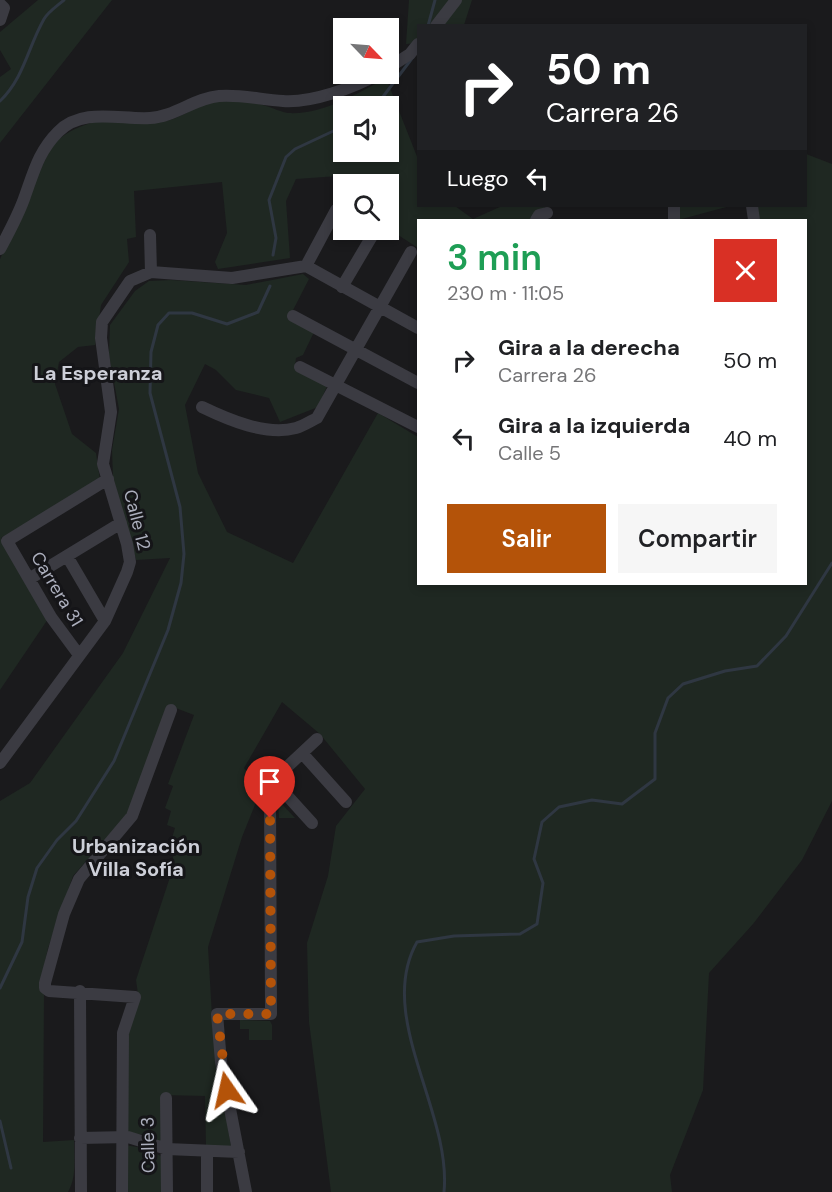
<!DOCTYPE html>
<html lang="es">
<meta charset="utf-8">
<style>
body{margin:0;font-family:"DM Sans",sans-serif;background:#f6f6f6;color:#202124;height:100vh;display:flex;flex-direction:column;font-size:22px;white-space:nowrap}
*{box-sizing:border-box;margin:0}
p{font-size:20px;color:#757577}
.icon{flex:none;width:33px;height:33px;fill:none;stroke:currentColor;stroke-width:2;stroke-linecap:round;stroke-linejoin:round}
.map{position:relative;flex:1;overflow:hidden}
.details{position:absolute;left:417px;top:219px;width:390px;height:366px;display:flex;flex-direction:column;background:#fff;border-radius:0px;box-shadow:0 3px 9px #0003}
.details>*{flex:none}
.top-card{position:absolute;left:417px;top:24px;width:390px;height:183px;border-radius:0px;box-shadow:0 3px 9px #0003;background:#202124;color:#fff;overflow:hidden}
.needle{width:39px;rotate:115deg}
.tools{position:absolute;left:333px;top:18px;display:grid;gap:12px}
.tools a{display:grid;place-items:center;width:66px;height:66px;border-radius:0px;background:#fff;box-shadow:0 3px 9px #0003;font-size:30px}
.pin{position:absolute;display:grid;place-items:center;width:51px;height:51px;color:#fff;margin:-62px -26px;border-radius:50% 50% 50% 0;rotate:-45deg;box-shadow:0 0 6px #0007}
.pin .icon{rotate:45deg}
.me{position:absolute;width:66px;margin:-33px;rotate:349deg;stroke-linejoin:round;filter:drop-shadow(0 0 4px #0008)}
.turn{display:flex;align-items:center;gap:21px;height:126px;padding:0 30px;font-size:27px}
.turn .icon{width:78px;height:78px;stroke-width:2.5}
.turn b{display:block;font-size:42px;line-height:51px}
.then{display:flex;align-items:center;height:57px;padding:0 30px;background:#0003;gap:12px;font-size:22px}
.round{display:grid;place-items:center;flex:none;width:63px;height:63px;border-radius:0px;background:#f6f6f6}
.overview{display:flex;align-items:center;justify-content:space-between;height:102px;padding:0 30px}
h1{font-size:36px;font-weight:600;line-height:45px;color:#1e9e55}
.cta{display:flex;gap:12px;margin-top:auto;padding:12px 30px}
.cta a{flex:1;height:69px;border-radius:0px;background:#b45309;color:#fff;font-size:24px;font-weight:600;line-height:69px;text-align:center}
.cta a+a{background:#f6f6f6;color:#202124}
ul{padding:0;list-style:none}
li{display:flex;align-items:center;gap:18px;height:78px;padding:0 30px}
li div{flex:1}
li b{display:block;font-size:22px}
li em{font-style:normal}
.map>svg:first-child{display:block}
.green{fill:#1f2822;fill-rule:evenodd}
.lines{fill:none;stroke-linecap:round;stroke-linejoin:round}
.stream{stroke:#2f3742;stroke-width:3}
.street{stroke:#3b3b42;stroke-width:12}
.route{stroke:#b45309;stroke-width:10;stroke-dasharray:0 18}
.labels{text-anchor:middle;stroke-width:6;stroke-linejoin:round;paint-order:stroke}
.street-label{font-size:18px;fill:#acafbd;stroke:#151518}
.neighbourhood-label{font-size:20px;font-weight:bold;fill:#cdcfd8;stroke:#151518}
</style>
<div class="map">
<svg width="832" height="1192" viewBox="0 0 832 1192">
<rect width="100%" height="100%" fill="#1a1a1c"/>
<path class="green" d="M38 0H112L0 143V77L11 69 0 50V32Z
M409 0H472L464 25 418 26V43L406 44Z
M386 78 418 159V206H455L473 219 502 206H544V220H418V248L389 229 388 184 344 185 338 176 296 179 286 201 290 258 218 269 215 262 227 233 222 182 134 191 136 237 127 239 129 262 101 305 95 345 78 347 59 362 55 384 72 434 96 453 100 480 1 538 48 619 0 690V259L51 147C70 126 96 119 125 119 139 120 151 124 166 121 185 117 204 99 225 100 238 101 254 102 266 106 273 108 281 112 288 113 323 115 356 94 386 78ZM344 106H388V152H344Z
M806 154 832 164V801L802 860 753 924 709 973 703 1090 670 1175 672 1192H331L309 1022 307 943 328 876 336 826 365 789 320 734 282 702 244 768 261 790 242 837 208 947 213 1033 231 1146H206L205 1096 164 1095 163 1144 145 1135 125 1132 127 1033 138 994 136 980 173 868 170 867 175 851 169 848 175 828 167 825 171 811 165 808 173 786 168 784 194 715 168 705 128 814 73 876 48 948 40 986 44 995 43 1142 74 1140C74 1157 77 1177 68 1192H0V801L30 783 123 653 170 558 136 560 113 477 112 450 119 409 109 355 110 325 135 291 149 281 171 280 246 285 303 274 309 279 290 316 314 332 303 355 296 358 295 366 327 386 318 407 280 422 269 398 236 390 216 370 205 364 185 405 198 473 227 532 293 563 378 413 418 437V584H806V220H758L757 206H806Z
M679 206H730L678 220Z
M278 802H280L295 818H279Z
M240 1020 270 1021 272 1025V1040H249V1029H240Z
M125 1145 143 1148 163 1157V1192H126Z"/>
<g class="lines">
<path class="stream" d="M428 26 435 0
M0 101C24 78 28 47 44 19 48 12 57 6 64 0
M376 106 413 57
M273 255 276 238 269 200 286 157 295 149 344 126
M0 988 22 942 28 897 37 868 57 840 76 821 114 761 168 630 181 583 184 554 180 507 150 393 151 352 158 325 169 313H192L227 324 258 312 270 286
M0 1121 11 1168
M444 1192C452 1112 375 1016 417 942L454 936 520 934 537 924 543 883 534 859 542 822 559 807 592 800 622 804 655 779V733L668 698 683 684 725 671 757 666 786 636 832 563"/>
<path class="street" d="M0 4 4 8 0 20
M436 26 456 0
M388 68 410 54 418 44
M752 206 754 220
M536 220 539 215 547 213
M674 220V206
M150 235 151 272
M0 249C9 232 19 214 25 196 34 171 39 151 58 132 82 107 121 120 150 118 174 117 195 98 219 96 240 94 262 100 283 101 312 103 353 88 378 74
M306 266 336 210
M342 287 375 231
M293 316 418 383
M300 367 418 427
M202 407C229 420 266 436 296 428 303 426 311 421 317 418L411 252
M67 556 105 621
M29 579 121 523
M79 655 51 617 7 541 108 479
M302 753 346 802
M0 763 105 621 127 572 130 562 127 544 103 464 111 412 101 338 102 322 130 281 151 272 232 278 306 266 418 328
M273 780 312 823
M80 991 81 1192
M166 1098 167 1192
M80 1138 128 1137 167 1149 239 1152
M207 1152V1192
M122 1192 123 1033 135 997 49 991 45 988V983L64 914 79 879 132 816 171 710
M246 1192 221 1062 217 1014H271L270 792 273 780 317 739"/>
</g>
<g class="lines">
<path class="route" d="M227 1090 217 1014H271L270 818"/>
</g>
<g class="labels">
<g class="street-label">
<text transform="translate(137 520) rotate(76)" y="6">Calle 12</text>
<text transform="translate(57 589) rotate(59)" y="6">Carrera 31</text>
<text transform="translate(148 1145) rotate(-91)" y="6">Calle 3</text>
</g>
<g class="neighbourhood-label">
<text x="98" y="380">La Esperanza</text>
<text x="136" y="853">Urbanización<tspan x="136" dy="23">Villa Sofía</tspan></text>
</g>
</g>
</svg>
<div class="tools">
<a><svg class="needle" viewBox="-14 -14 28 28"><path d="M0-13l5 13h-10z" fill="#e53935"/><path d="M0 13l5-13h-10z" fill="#757577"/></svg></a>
<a><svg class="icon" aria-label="sound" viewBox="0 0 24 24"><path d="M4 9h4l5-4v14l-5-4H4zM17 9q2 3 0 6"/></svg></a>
<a><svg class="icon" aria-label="search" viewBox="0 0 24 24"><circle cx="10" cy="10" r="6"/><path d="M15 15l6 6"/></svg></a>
</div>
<div class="pin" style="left:270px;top:818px;background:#d93025"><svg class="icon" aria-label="arrive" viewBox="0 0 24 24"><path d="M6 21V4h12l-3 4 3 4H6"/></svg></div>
<svg class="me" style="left:227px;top:1090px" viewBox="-20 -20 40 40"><path d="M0-17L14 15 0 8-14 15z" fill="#b45309" stroke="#fff" stroke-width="4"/></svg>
<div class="top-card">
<div class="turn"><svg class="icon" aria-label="right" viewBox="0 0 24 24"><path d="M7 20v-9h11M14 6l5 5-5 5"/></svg><div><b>50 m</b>Carrera 26</div></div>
<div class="then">Luego<svg class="icon" aria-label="left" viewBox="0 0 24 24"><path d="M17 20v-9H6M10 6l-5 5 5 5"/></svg></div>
</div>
<section class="details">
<div class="overview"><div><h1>3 min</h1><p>230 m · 11:05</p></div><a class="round" style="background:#d93025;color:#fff"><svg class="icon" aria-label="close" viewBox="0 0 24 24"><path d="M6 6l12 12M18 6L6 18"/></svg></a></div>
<ul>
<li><svg class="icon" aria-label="right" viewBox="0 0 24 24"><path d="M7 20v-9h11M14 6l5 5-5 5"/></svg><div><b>Gira a la derecha</b><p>Carrera 26</p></div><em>50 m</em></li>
<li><svg class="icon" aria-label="left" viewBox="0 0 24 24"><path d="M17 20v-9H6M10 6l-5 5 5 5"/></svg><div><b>Gira a la izquierda</b><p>Calle 5</p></div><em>40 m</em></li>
</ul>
<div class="cta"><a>Salir</a><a>Compartir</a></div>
</section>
</div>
